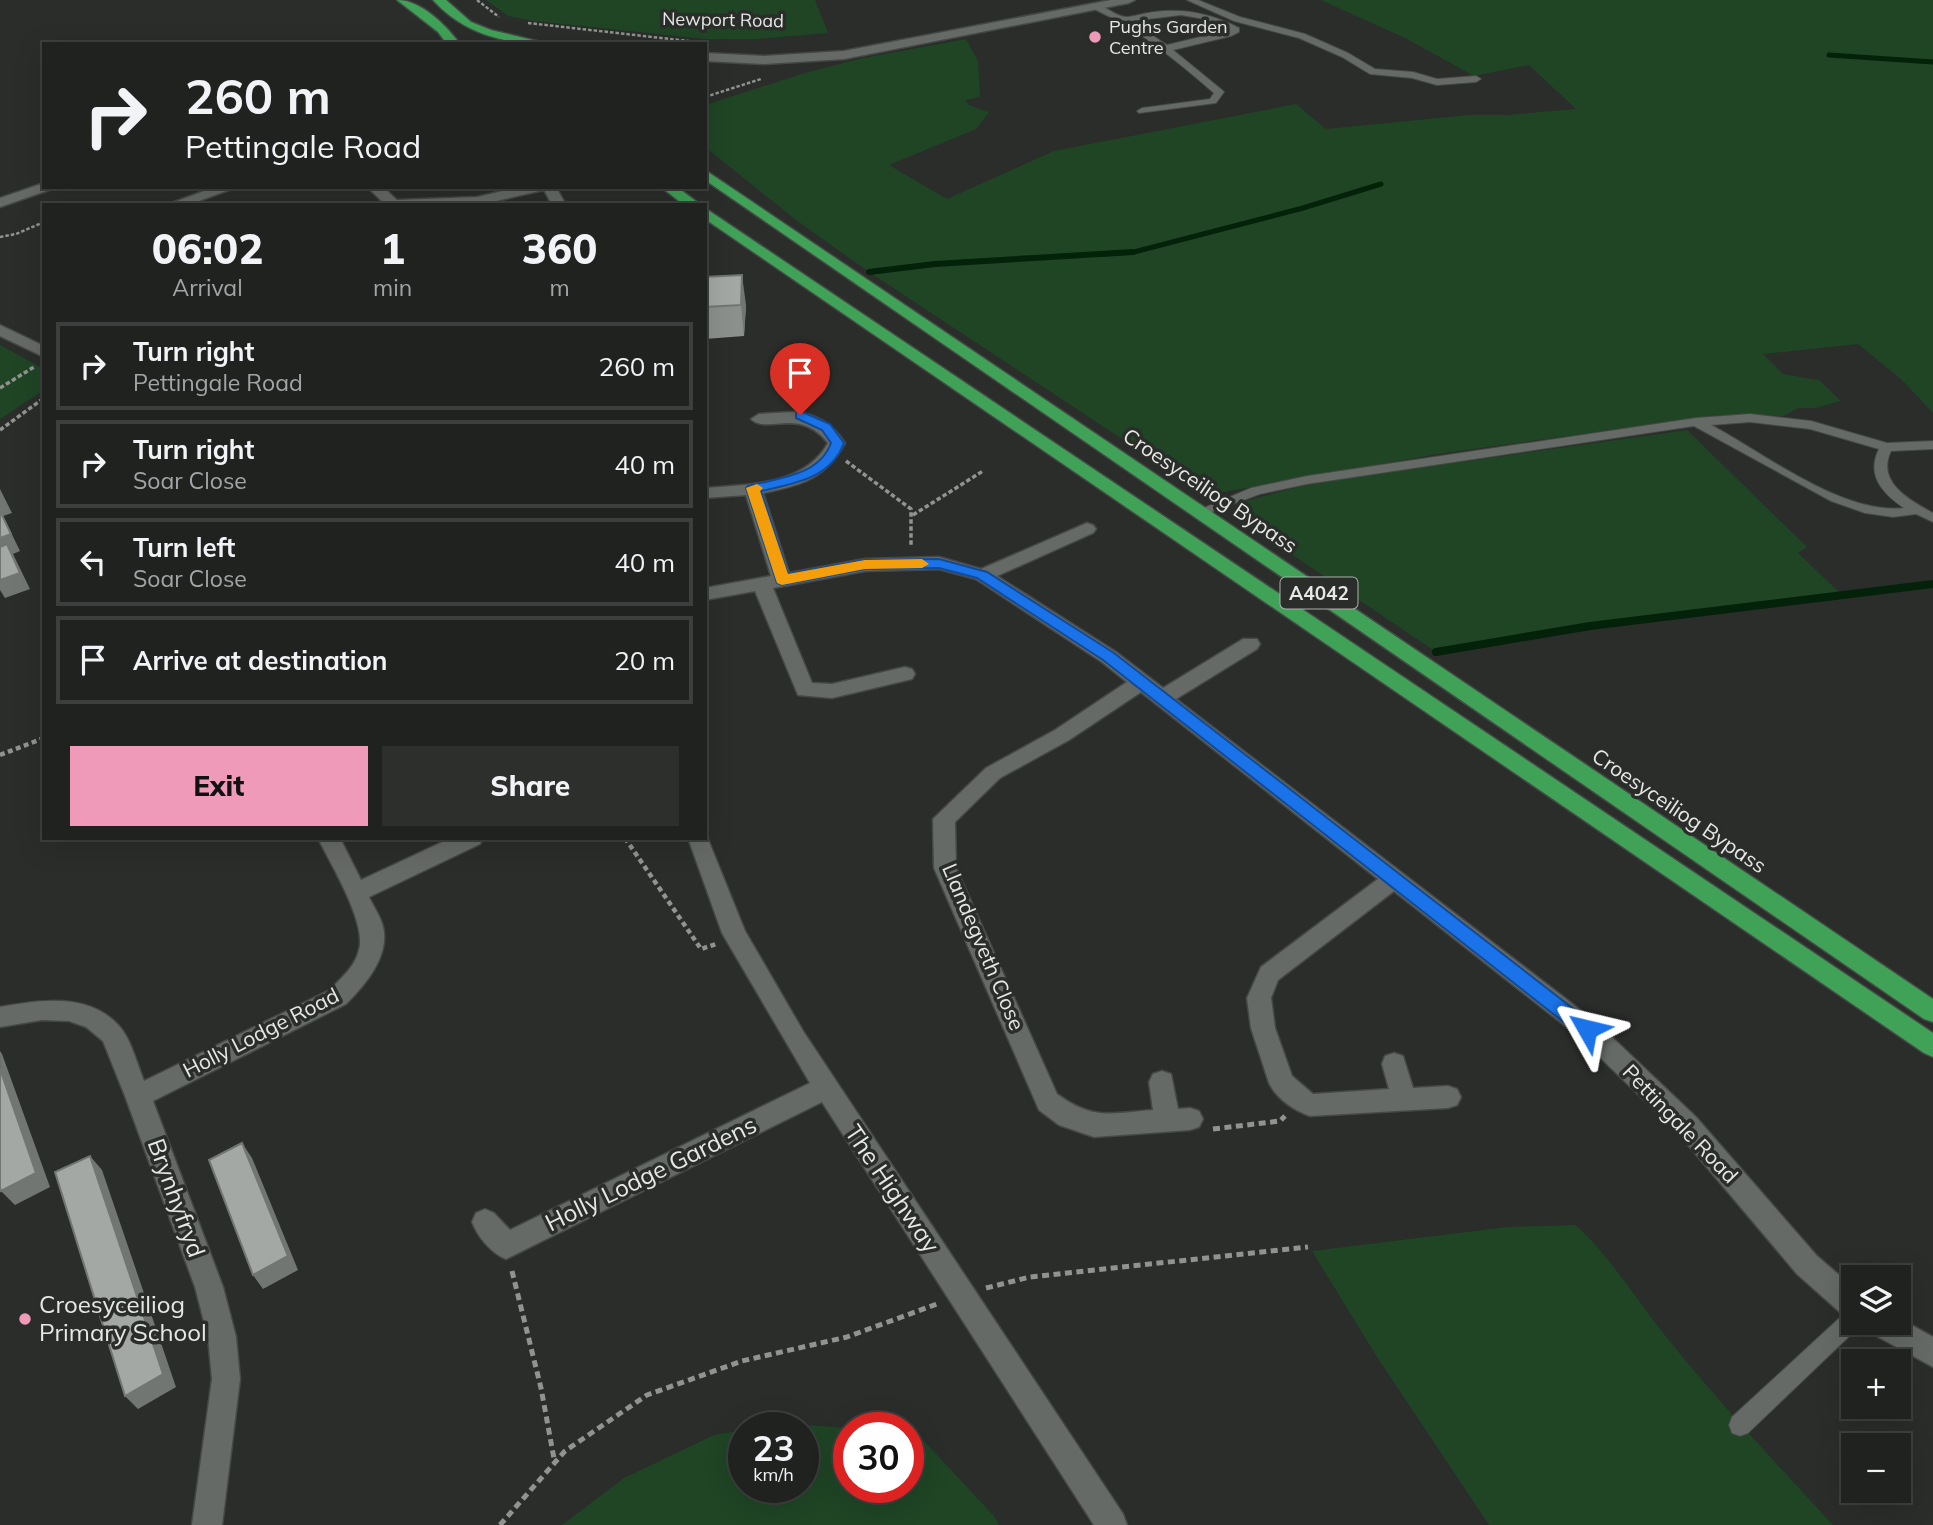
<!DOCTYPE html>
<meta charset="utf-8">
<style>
body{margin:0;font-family:Mulish,sans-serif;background:#2d2f2d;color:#f1f3f6;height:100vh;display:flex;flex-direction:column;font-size:26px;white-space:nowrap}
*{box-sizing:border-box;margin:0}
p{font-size:23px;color:#a2a4a5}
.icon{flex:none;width:38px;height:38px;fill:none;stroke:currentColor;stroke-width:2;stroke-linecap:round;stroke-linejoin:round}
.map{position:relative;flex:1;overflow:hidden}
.details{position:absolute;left:42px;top:203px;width:665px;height:637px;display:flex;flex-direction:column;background:#202220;border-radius:0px;box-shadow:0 7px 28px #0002,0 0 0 2px #3d3f3e}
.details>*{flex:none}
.top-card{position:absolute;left:42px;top:42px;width:665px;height:147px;border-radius:0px;box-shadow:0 7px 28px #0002,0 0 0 2px #3d3f3e;background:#202220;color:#f1f3f6;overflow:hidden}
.fabs{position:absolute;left:1841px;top:1265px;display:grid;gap:14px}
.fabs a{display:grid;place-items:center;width:70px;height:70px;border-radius:0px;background:#202220;box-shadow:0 7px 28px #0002,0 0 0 2px #3d3f3e;font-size:35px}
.speed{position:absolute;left:728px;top:1412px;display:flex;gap:14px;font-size:35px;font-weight:700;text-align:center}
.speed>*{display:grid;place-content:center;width:91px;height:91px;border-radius:50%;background:#202220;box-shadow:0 7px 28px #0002,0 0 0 2px #3d3f3e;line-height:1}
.speed small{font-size:18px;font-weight:400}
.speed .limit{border:10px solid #d22;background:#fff;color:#111}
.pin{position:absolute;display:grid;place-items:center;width:60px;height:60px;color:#fff;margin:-72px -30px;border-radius:50% 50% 50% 0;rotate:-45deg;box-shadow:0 0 7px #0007}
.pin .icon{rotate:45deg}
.me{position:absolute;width:77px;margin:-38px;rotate:307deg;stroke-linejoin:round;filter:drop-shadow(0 0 5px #0008)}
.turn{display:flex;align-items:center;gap:24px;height:147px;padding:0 28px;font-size:32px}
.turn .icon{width:91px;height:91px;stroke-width:2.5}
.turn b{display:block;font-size:49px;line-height:60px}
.eta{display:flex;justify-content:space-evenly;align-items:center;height:119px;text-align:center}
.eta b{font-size:42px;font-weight:800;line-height:49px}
.button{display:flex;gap:14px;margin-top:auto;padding:14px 28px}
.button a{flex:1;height:80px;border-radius:0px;background:#ef9ab8;color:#111;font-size:28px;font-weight:800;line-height:80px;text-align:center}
.button a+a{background:#2d2f2d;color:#f1f3f6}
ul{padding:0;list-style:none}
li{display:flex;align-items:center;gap:21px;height:88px;margin:0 14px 10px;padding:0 14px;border:4px solid #3d3f3e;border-radius:0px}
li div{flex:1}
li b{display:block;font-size:26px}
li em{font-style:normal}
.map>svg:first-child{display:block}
.green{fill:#1f4525}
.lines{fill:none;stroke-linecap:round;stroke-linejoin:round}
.stream-far2{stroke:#04210a;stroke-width:5}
.stream-far1{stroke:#04210a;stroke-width:6}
.stream{stroke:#04210a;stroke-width:8}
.service-casing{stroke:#454846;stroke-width:2}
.minor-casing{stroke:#454846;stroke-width:3}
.tertiary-casing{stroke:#454846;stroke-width:3}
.trunk-casing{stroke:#454846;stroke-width:3}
.path-far3{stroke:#919391;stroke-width:2.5;stroke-dasharray:3.5 2;stroke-linecap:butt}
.path-far2{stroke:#919391;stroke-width:3.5;stroke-dasharray:4.5 2.5;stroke-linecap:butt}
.path-far1{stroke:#919391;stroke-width:4.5;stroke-dasharray:5 3.5;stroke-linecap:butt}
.path{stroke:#919391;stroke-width:5;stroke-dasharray:7 4.5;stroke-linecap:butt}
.service{fill:#666a66;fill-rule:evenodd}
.minor{fill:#666a66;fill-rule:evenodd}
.tertiary{fill:#666a66;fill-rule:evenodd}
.trunk{fill:#3fa256;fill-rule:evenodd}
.wall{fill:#8c908d}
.shaded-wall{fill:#727673}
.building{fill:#a3a8a4;stroke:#727673;stroke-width:2}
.route{fill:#1a73e8;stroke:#114b97;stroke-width:2}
.slow{fill:#f59e0b}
.poi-dot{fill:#ef9ab8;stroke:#2a2d2a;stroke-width:2.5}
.labels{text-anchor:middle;stroke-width:7;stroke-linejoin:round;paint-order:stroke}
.far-street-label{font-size:18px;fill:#e6e8e6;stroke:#2a2d2a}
.far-poi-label{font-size:18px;fill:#e6e8e6;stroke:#2a2d2a;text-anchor:start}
.shield{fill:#2a2d2a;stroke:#aeb0ae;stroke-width:2}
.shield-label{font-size:19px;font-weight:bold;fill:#e6e8e6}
.street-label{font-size:21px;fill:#e6e8e6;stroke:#2a2d2a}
.near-street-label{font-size:24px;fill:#e6e8e6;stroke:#2a2d2a}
.near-poi-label{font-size:24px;fill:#e6e8e6;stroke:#2a2d2a;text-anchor:start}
</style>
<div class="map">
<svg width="1933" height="1525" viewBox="0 0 1933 1525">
<rect width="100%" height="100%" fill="#2a2d2a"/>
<path class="green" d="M486 0H815L828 33 756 39H705L534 21 508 16Z
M1321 0H1933V413L1902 380 1858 344 1763 354 1783 374 1819 380 1841 401 1815 408H1798L1784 416 1721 415 1444 453 1207 495 869 272 796 220 705 147V105L805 73 863 58 966 39 978 61 980 97 965 100 969 105 989 112 976 129 889 165 947 199 1054 151 1296 104 1326 129 1469 115H1507L1576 109 1529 65 1474 76 1405 38Z
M0 345 44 369V390L0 419Z
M1687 430 1807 547 1798 553 1841 594 1590 626 1436 652 1235 516 1242 502 1317 482Z
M1576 1225C1609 1256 1632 1293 1660 1329 1714 1397 1774 1461 1833 1525H1489L1377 1357 1312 1251 1507 1227Z
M781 1423 849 1428V1488H908V1438L924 1441 994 1516 999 1525H562L624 1478 714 1435 744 1430V1488H803V1428H754Z"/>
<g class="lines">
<path class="stream-far2" d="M1829 55 1933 62
M1104 254 1134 252 1303 208 1381 184"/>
<path class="stream-far1" d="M869 272 935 264 1133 252"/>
<path class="stream" d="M1436 652 1590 626 1933 584"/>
<defs>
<path id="service" d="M1187 0H1198L1240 17 1305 34 1348 53 1375 69 1413 72 1437 79 1476 76 1481 79 1476 82 1437 85 1412 78 1370 74 1342 57 1299 38 1234 21Z
M1092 4C1105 4 1115 17 1127 17 1136 16 1145 13 1154 12 1185 8 1212 14 1239 28V32L1231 36 1173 50 1222 90 1224 92 1216 103 1139 113 1137 111 1142 108 1210 99 1214 93C1175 59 1139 30 1092 8ZM1181 15 1204 19 1229 30 1167 45 1131 21Z
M1750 414 1811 421 1887 443 1933 441V449L1891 451C1876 482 1909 500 1933 513V522L1916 514 1893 517 1865 513 1831 501 1694 426 1307 484 1260 494 1201 516 1194 512 1251 488 1307 476 1696 418ZM1750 422 1810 429 1879 449C1866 475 1882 493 1904 508 1842 515 1764 453 1711 425Z
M1853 1309V1323H1862L1860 1326 1748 1433 1740 1436 1732 1433 1729 1425 1732 1417 1846 1312Z"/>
<path id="minor" d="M1111 0H1135L1129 3 844 59 764 64 705 61V53L764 56 844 51Z
M215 187H237L188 205H166Z
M367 187H383L397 200 477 197 520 187H556L566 205H552L544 190 479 205H386Z
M0 325 44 346V357L0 336Z
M794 412C817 414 832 424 845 443 825 479 802 485 763 493L789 573 865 559 939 557 981 569 1087 523 1093 525 1096 529 1093 533 997 576 1116 652 1163 688 1243 639H1257L1260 644 1257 649 1176 699 1596 1022 1696 1117 1817 1256 1853 1287V1318L1843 1315 1797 1274 1678 1133 1578 1036 1394 891 1278 980 1271 998 1275 1028 1292 1076 1313 1094 1389 1089 1382 1064 1385 1056 1394 1053 1403 1056 1413 1088 1448 1086 1457 1089 1461 1097 1457 1105 1448 1108 1310 1116C1294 1110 1277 1099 1269 1083L1251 1028 1247 998 1261 967 1378 879 1141 692 1069 740 1000 778 955 822 956 868 1057 1094C1094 1121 1111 1113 1153 1110L1149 1082 1153 1074 1162 1071 1171 1074 1178 1109 1190 1108 1199 1111 1203 1119 1199 1127 1190 1130 1094 1137 1059 1125 1039 1110 934 868 933 819 986 768 1055 730 1127 682 1102 662 976 579 939 569 865 571 773 588 812 683 832 684 905 667 912 669 915 674 912 679 832 698 798 695 755 591 705 600V588L771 576 746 495 705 498V488C749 484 804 486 828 443 799 406 767 435 751 419L759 414Z
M705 832 745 931 803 1031 1123 1514 1127 1525H1094L822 1102 506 1259C491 1253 478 1237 472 1222L476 1213 485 1209 494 1213 510 1230 810 1083 722 933 688 838H705Z
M318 838H340L361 880 451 838H483L480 844 369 897C373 906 381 917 383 927 390 956 365 985 346 1004L153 1101 223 1287 236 1337 240 1379 222 1525H192L212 1379 208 1337 195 1287 125 1096 103 1041 86 1027 69 1021 42 1020 0 1027V1007C39 1000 89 992 119 1026 131 1039 137 1064 144 1081L330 990C341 978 355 967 359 950 367 923 331 865 318 838Z
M1899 1318 1933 1337V1367L1871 1333 1867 1323H1899Z"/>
<path id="tertiary" d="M44 183V187H51L49 190 0 207V198Z"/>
<path id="trunk" d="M397 0C421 0 446 25 460 44H447L438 32Z
M433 0H446L471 22 491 30 549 44C504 44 464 34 433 0Z
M705 170 1933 999V1022L1924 1019 705 180Z
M661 187H677L701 205H684Z
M705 208 1933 1033V1057L1924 1053 705 219Z"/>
</defs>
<use href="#service" class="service-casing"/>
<use href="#minor" class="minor-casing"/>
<use href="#tertiary" class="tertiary-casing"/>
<use href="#trunk" class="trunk-casing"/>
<path class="path-far3" d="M477 0 499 17
M528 23 697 42
M705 97 761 79
M0 237 16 234 44 222"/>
<path class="path-far2" d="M0 388 34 367
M0 430 44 398
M846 461 911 509V545
M913 515 983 471"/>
<path class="path-far1" d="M0 755 44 738
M625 838 701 949 716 944"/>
<path class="path" d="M1213 1129 1280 1121 1285 1116
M512 1271 541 1388 555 1464
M986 1288 1030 1277 1308 1247
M500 1525 565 1451 647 1395 742 1361 847 1337 937 1304"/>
<use href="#service" class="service"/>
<use href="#minor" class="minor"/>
<use href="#tertiary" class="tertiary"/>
<use href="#trunk" class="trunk"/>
</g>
<path class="wall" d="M705 277 746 305 744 336 705 339Z"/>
<path class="shaded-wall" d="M742 275 746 305 744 336 741 305Z
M0 489 12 513 3 516 20 551 13 554 30 589 5 598 0 590Z
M0 1051 2 1054 50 1187 15 1205 1 1191Z
M242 1143 252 1158 298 1270 263 1289 253 1275Z
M90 1156 102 1170 176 1387 138 1409 125 1396Z"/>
<path class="building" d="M742 275 741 305 705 307V277Z
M0 511 11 534 0 538Z
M7 544 20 573 0 580V547Z
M0 1069 36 1173 1 1191 0 1188Z
M242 1143 288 1256 253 1275 209 1160Z
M90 1156 163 1374 125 1396 55 1172Z"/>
<path class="route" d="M800 411 830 424 844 443C831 478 794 484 761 491L788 574 865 560 939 559 987 572 1114 653 1593 1024 1596 1029 1593 1035 1587 1037 1580 1035 1103 660 977 578 939 568 865 569 782 585 777 583 746 488 748 486C778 478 819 476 831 443L822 430 796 418V412Z"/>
<path class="slow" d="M757 484 763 488 760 491 788 574 865 560 922 559 929 564 922 568 865 569 782 585 777 583 746 488Z"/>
<g class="poi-dot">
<circle cx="1095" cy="37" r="7"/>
<circle cx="25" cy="1319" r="7"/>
</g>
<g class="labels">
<g class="far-street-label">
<text transform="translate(723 20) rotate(1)" y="6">Newport Road</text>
</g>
<g class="far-poi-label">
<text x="1109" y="33">Pughs Garden<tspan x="1109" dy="21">Centre</tspan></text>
</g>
<rect class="shield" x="1280.5" y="577.5" width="77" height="31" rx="5"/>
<g class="shield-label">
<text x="1319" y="600">A4042</text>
</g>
<g class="street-label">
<text transform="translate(1210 491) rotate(34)" y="7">Croesyceiliog Bypass</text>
<text transform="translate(1679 811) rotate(34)" y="7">Croesyceiliog Bypass</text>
<text transform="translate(983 947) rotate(67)" y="7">Llandegveth Close</text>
<text transform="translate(261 1033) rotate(-27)" y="7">Holly Lodge Road</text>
<text transform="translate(1680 1124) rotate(46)" y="7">Pettingale Road</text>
</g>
<g class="near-street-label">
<text transform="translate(651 1174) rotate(-26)" y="8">Holly Lodge Gardens</text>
<text transform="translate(892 1189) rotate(56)" y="8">The Highway</text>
<text transform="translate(176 1198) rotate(70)" y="8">Brynhyfryd</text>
</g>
<g class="near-poi-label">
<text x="39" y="1313">Croesyceiliog<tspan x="39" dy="28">Primary School</tspan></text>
</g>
</g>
</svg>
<div class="fabs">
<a><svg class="icon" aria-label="layers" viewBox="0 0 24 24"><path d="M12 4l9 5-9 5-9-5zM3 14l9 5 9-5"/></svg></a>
<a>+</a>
<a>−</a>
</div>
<div class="speed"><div>23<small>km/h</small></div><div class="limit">30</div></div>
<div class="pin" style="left:800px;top:415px;background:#d93025"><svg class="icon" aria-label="arrive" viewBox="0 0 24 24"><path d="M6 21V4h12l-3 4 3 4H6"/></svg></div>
<svg class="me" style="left:1587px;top:1029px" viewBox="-20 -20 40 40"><path d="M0-17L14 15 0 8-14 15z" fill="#1a73e8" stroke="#fff" stroke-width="4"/></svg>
<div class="top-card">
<div class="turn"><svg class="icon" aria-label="right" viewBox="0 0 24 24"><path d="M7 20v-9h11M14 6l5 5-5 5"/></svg><div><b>260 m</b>Pettingale Road</div></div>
</div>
<section class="details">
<div class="eta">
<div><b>06:02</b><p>Arrival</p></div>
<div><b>1</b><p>min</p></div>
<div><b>360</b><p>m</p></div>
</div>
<ul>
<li><svg class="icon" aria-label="right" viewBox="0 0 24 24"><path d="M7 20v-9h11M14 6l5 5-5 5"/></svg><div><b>Turn right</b><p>Pettingale Road</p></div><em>260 m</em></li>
<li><svg class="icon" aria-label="right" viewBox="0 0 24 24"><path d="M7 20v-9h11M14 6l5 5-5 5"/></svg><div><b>Turn right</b><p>Soar Close</p></div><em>40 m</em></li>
<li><svg class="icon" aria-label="left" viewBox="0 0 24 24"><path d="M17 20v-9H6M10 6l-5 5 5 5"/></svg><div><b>Turn left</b><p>Soar Close</p></div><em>40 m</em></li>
<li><svg class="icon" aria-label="arrive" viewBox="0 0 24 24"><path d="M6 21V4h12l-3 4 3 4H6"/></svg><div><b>Arrive at destination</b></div><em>20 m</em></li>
</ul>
<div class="button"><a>Exit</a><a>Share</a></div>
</section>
</div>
